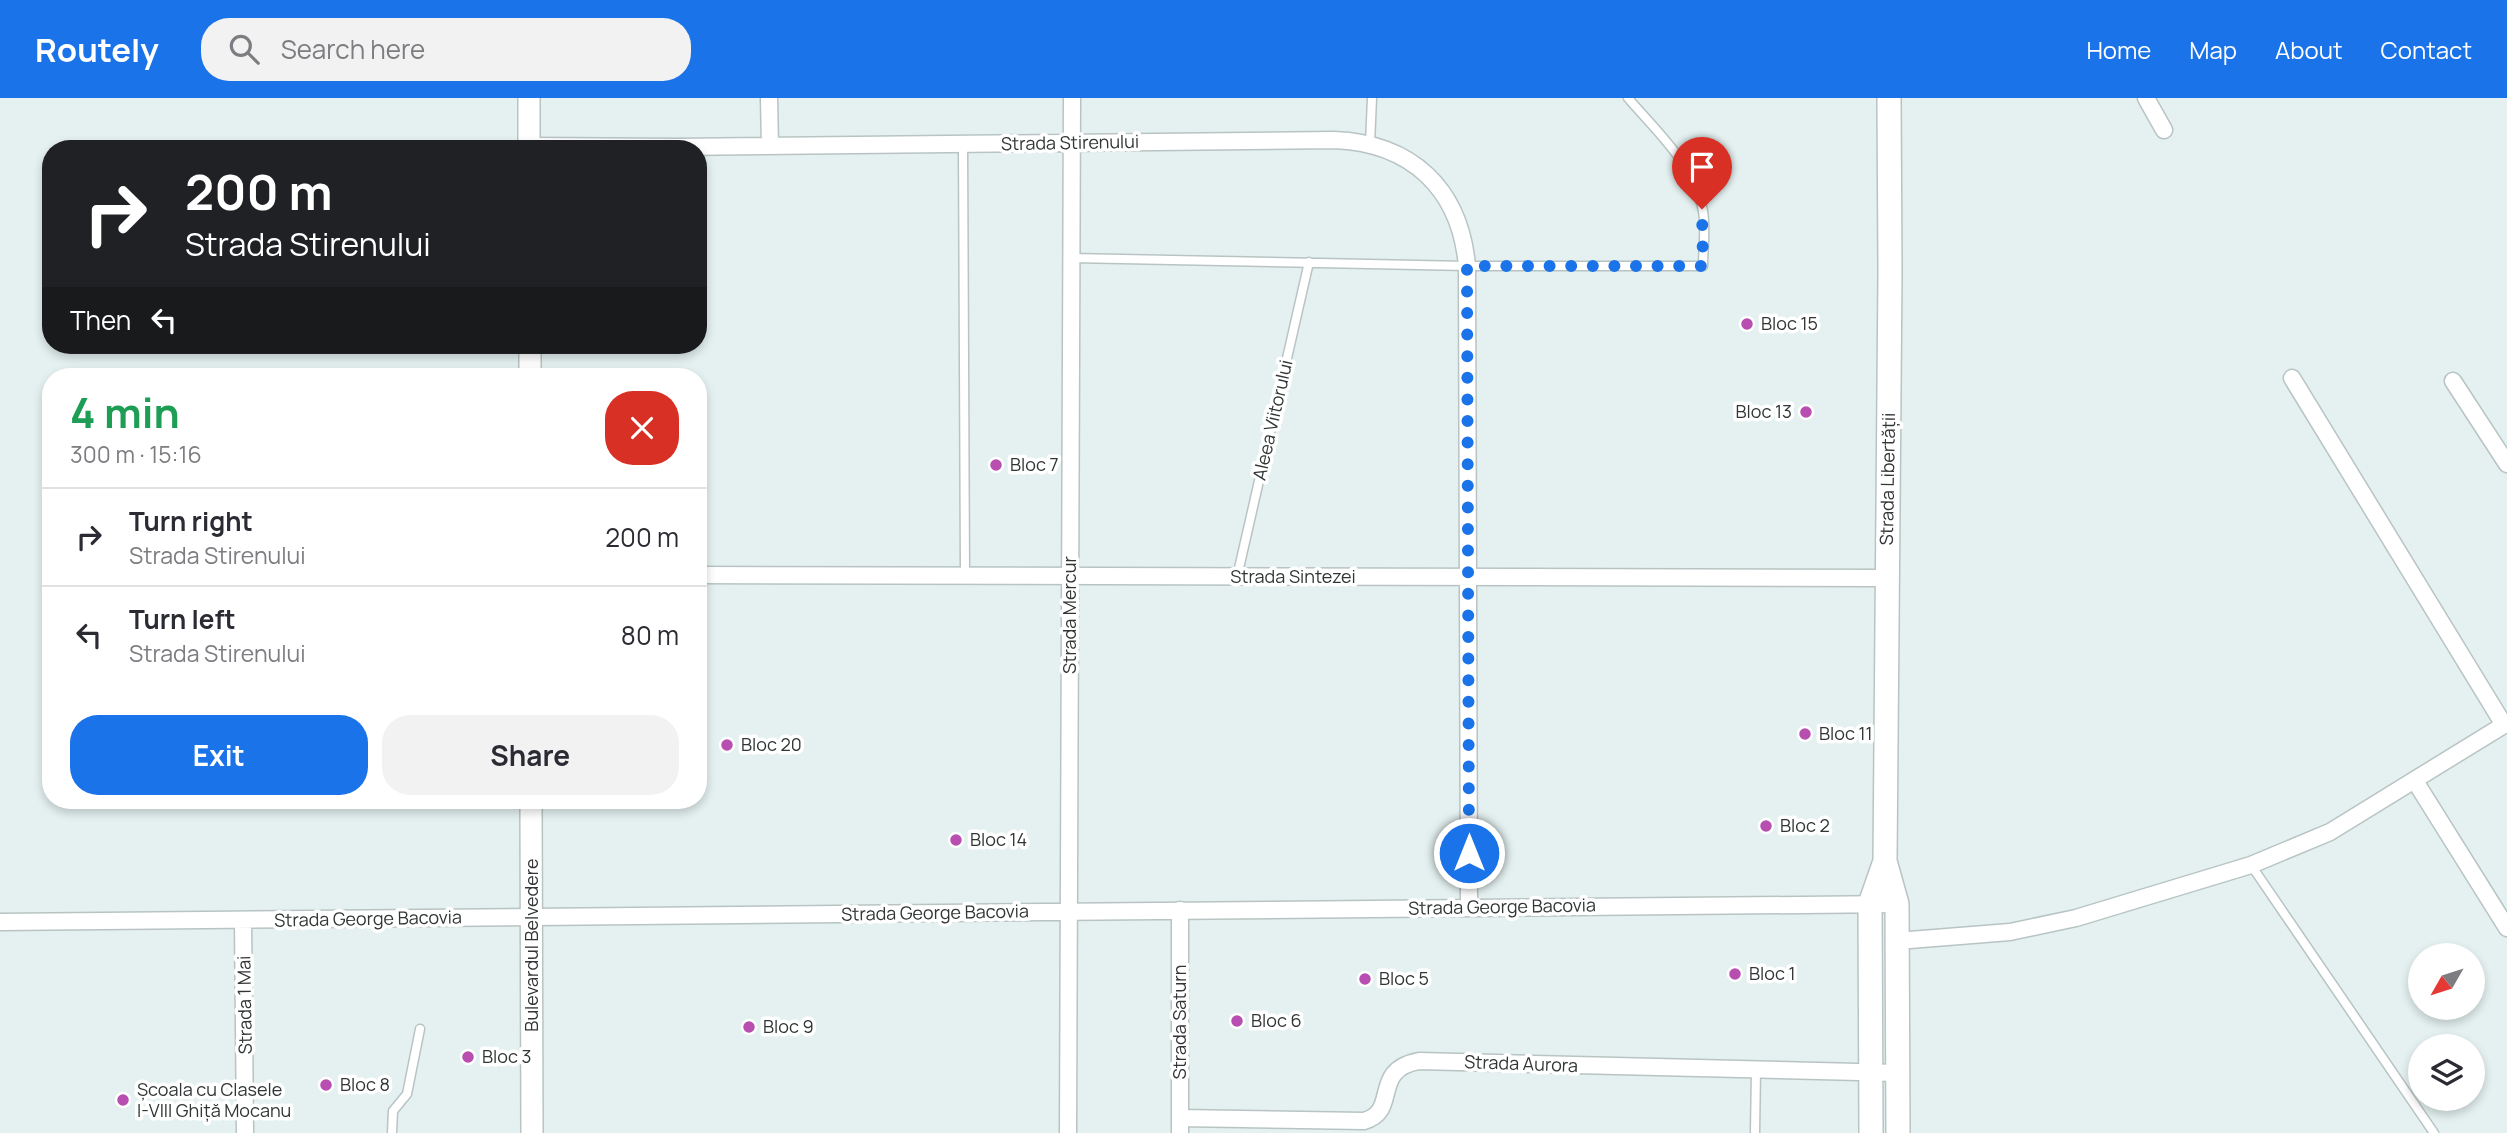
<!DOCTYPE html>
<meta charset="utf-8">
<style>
body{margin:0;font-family:Manrope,sans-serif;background:#f2f2f3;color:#2b2b33;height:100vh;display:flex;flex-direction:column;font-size:26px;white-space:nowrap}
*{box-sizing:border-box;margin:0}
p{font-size:23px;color:#7c7c81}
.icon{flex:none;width:38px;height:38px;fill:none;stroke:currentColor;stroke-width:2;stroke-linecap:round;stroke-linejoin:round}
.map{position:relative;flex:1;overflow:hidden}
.sheet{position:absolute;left:42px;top:270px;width:665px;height:441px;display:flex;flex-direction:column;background:#fff;border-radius:28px;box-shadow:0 4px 10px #0003}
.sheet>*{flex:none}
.top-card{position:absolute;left:42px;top:42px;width:665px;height:214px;border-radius:28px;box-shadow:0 4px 10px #0003;background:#202124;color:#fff;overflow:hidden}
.needle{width:46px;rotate:231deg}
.tools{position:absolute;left:2408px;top:845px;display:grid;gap:14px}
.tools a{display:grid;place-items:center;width:77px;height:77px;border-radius:50%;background:#fff;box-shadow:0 4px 10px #0003;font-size:35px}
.pin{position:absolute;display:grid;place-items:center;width:60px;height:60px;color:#fff;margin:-72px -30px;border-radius:50% 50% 50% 0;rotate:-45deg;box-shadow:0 0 7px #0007}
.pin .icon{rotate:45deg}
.me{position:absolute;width:77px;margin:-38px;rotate:0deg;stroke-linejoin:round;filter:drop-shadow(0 0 5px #0008)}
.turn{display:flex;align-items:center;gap:24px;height:147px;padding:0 28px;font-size:32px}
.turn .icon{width:91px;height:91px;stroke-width:2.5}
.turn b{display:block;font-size:49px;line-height:60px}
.then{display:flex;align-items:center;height:66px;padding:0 28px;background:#0003;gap:14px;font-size:26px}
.round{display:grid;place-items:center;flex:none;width:74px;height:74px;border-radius:28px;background:#f2f2f3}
.overview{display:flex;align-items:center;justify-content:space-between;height:119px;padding:0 28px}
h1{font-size:42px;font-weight:700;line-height:52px;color:#1e9e55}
.primary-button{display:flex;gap:14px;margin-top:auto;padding:14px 28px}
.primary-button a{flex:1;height:80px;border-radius:28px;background:#1a73e8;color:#fff;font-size:28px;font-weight:700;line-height:80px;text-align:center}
.primary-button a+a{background:#f2f2f3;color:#2b2b33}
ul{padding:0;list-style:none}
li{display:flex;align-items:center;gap:21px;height:98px;padding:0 28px;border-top:2px solid #e1e1e2}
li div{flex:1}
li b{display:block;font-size:26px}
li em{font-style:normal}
header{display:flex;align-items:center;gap:42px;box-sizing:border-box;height:98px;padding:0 35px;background:#1a73e8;color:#fff}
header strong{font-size:33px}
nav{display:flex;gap:38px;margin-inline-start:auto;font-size:24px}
.search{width:490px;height:63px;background:#f2f2f3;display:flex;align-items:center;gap:18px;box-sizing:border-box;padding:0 24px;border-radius:28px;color:#7c7c81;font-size:26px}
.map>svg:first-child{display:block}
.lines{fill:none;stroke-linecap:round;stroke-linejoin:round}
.service-casing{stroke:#b8c4c3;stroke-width:11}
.minor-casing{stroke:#b8c4c3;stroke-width:19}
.tertiary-casing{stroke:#b8c4c3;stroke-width:24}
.secondary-casing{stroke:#b8c4c3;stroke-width:26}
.service{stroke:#fff;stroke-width:8}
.minor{stroke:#fff;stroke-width:16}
.tertiary{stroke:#fff;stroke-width:21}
.secondary{stroke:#fff;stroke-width:23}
.route{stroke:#1a73e8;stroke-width:12;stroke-dasharray:0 21.6}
.poi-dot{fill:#b74eb0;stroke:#fff;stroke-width:2.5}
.labels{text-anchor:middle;stroke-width:7;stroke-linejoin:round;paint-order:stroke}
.street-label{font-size:18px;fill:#313535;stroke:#fff}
.poi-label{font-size:18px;fill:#313535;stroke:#fff;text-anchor:start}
</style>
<header>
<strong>Routely</strong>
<div class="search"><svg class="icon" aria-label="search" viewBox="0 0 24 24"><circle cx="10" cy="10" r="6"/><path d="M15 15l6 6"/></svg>Search here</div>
<nav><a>Home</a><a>Map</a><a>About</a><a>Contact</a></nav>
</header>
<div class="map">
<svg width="2507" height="1035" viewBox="0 0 2507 1035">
<rect width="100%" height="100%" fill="#e4f1f0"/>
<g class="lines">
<defs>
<path id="service" d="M963 46 965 478
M1370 46 1372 0
M1071 160 1467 168H1703C1703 150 1706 131 1703 113 1695 67 1656 33 1628 0
M1237 479 1309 164
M2251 767 2434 1035
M392 1035 393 1013 407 996 420 931
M1755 1035 1756 972"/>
<path id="minor" d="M769 0 770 48
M2146 0 2164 32
M529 48 675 49 1334 42C1411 45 1460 90 1467 168L1469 810
M2292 280 2504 627
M2453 283 2507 366
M698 477 1887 480
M2415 683 2507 830
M1180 812V1035
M243 822 245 1035
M0 824 1897 806
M1897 843 2010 834 2076 820 2251 767 2330 734 2507 625
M1180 1020 1364 1023C1400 1013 1370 972 1419 963L1898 975
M1068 1035 1072 0"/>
<path id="tertiary" d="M529 0V51
M530 247V278
M531 702 532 1035"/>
<path id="secondary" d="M1889 0 1890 174 1885 763 1897 806 1898 1035
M1871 1035 1870 806 1885 763"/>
</defs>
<use href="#service" class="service-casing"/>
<use href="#minor" class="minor-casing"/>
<use href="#tertiary" class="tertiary-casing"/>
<use href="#secondary" class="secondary-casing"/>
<use href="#service" class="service"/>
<use href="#minor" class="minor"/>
<use href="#tertiary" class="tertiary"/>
<use href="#secondary" class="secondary"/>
</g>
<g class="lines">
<path class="route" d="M1469 755 1467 168H1703L1702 111"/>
</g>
<g class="poi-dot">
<circle cx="1747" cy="226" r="7"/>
<circle cx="1806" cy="314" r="7"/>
<circle cx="996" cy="367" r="7"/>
<circle cx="1805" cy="636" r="7"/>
<circle cx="727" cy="647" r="7"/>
<circle cx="1766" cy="728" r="7"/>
<circle cx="956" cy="742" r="7"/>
<circle cx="1735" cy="876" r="7"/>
<circle cx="1365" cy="881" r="7"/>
<circle cx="1237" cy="923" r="7"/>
<circle cx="749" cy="929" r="7"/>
<circle cx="468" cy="959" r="7"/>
<circle cx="326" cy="987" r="7"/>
<circle cx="123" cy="1002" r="7"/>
</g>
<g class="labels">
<g class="street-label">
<text transform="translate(1070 45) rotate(-1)" y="6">Strada Stirenului</text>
<text transform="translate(1273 322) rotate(-77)" y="6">Aleea Viitorului</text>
<text transform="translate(1888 381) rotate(-89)" y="6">Strada Libertății</text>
<text x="1293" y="485">Strada Sintezei</text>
<text transform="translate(1070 517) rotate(-90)" y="6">Strada Mercur</text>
<text transform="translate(1502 809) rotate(-1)" y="6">Strada George Bacovia</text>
<text transform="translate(935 815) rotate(-1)" y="6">Strada George Bacovia</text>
<text transform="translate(368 821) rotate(-1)" y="6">Strada George Bacovia</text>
<text transform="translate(532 847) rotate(-90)" y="6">Bulevardul Belvedere</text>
<text transform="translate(245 907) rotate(-91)" y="6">Strada 1 Mai</text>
<text transform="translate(1180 924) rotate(-90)" y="6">Strada Saturn</text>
<text transform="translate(1521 966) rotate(2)" y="6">Strada Aurora</text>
</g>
<g class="poi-label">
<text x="1761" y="232">Bloc 15</text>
<text x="1792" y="320" text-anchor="end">Bloc 13</text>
<text x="1010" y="373">Bloc 7</text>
<text x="1819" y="642">Bloc 11</text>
<text x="741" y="653">Bloc 20</text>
<text x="1780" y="734">Bloc 2</text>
<text x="970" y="748">Bloc 14</text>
<text x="1749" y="882">Bloc 1</text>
<text x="1379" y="887">Bloc 5</text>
<text x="1251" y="929">Bloc 6</text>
<text x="763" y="935">Bloc 9</text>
<text x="482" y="965">Bloc 3</text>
<text x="340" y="993">Bloc 8</text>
<text x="137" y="998">Școala cu Clasele<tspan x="137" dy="21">I-VIII Ghiță Mocanu</tspan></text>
</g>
</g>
</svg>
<div class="tools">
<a><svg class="needle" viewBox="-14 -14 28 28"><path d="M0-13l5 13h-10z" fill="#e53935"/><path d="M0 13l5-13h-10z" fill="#7c7c81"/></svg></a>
<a><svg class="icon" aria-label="layers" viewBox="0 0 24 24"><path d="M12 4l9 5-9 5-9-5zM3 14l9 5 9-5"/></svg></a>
</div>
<div class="pin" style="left:1702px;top:111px;background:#d93025"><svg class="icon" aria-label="arrive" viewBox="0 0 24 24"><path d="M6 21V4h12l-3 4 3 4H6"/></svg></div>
<svg class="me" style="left:1469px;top:755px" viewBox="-20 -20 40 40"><circle r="17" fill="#1a73e8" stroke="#fff" stroke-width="3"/><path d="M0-11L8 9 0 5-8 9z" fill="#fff"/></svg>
<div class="top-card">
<div class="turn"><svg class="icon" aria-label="right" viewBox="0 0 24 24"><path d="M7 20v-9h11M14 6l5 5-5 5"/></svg><div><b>200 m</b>Strada Stirenului</div></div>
<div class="then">Then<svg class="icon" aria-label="left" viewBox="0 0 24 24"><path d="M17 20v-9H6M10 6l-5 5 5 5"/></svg></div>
</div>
<section class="sheet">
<div class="overview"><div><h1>4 min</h1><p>300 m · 15:16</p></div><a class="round" style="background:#d93025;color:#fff"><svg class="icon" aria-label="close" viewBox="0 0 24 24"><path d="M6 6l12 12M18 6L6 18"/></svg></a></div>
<ul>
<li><svg class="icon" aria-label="right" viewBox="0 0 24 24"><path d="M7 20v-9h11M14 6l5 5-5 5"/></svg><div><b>Turn right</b><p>Strada Stirenului</p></div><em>200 m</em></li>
<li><svg class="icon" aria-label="left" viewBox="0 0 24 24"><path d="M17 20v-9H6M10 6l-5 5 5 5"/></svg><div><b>Turn left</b><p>Strada Stirenului</p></div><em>80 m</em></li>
</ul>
<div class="primary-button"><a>Exit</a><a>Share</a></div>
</section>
</div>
